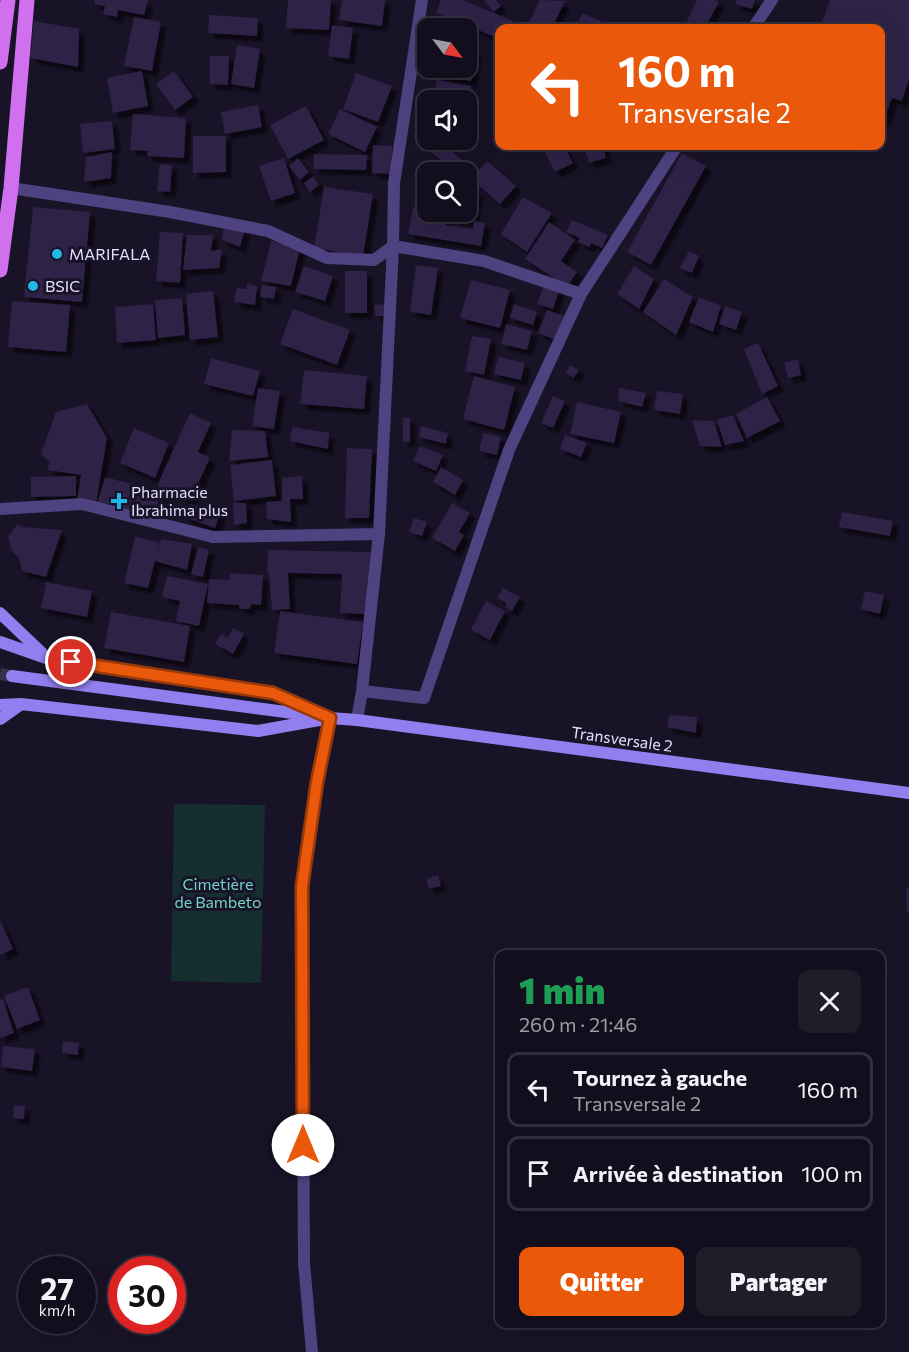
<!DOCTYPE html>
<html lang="fr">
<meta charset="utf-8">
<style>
body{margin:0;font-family:Commissioner,sans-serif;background:#201c2a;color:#f1f3f6;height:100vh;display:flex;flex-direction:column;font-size:22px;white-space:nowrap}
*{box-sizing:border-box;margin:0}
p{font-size:20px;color:#9d9ca4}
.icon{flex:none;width:33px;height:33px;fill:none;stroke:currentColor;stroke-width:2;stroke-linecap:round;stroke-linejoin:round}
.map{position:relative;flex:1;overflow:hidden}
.side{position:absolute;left:495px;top:950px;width:390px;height:378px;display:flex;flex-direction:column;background:#130e1d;border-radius:12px;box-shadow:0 6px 24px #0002,0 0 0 2px #322e3b}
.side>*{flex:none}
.guide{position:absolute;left:495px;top:24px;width:390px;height:126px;border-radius:12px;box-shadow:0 6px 24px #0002,0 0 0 2px #322e3b;background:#ea580c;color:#fff;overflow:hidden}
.needle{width:39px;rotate:122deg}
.buttons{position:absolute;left:417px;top:18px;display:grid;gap:12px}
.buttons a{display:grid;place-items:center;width:60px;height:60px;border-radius:12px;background:#130e1d;box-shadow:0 6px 24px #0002,0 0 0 2px #322e3b;font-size:30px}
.speed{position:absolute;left:18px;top:1256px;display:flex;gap:12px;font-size:30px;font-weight:700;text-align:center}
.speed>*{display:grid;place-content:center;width:78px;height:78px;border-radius:50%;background:#130e1d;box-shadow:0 6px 24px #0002,0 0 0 2px #322e3b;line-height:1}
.speed small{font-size:15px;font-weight:400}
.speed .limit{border:9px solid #d22;background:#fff;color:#111}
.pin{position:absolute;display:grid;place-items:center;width:51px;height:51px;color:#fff;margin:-26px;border:3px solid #fff;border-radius:50%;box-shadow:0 2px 6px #0007}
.me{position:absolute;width:66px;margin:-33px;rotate:0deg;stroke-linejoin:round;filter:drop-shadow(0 0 4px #0008)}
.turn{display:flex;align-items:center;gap:21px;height:126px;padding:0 24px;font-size:27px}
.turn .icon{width:78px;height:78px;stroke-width:2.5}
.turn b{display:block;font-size:42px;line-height:51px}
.round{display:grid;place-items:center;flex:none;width:63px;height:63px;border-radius:12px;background:#201c2a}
.overview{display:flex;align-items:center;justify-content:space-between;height:102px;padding:0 24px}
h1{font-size:36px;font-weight:800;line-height:45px;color:#1e9e55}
.primary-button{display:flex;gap:12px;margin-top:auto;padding:12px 24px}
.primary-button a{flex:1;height:69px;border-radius:12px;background:#ea580c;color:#fff;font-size:24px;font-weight:800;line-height:69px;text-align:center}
.primary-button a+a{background:#201c2a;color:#f1f3f6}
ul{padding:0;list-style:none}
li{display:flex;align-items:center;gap:18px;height:75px;margin:0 12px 9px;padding:0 12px;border:3px solid #322e3b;border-radius:12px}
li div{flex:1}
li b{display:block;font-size:22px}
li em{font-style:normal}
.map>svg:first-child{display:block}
.green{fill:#172e30}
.building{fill:#2d2146;filter:url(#shadow)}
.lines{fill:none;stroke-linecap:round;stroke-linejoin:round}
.secondary-tunnel{stroke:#373147;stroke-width:12;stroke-dasharray:12 6;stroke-linecap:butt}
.street{stroke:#4e4380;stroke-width:12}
.secondary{stroke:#917ff0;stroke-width:12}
.primary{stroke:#d070ee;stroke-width:15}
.route-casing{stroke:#983908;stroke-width:15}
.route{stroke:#ea580c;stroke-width:10}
.poi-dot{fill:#1fb7e5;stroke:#191327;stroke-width:2}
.labels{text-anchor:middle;stroke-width:6;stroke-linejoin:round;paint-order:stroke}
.poi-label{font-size:16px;fill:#e4ddfb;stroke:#191327;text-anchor:start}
.street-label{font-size:16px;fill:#e4ddfb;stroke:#191327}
.park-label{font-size:16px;fill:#70d4c8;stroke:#191327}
</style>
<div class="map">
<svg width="909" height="1352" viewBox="0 0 909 1352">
<defs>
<filter id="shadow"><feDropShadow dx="5.5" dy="5.5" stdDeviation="1.5" flood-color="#0009"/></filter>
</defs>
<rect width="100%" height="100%" fill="#191327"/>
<path class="green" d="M174 804 265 805 261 983 171 981Z"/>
<path class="building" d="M95 0H148L144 15 118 10 117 17 103 14 105 6 94 4Z
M288 0H331L329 30 286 28Z
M342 0H385L382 26 339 20Z
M441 0H463L513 21 510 28H500V39L436 13Z
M484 0H496L501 6 493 12Z
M540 0 565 1 552 28H526Z
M697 0H714L719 2 705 28H686L684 27Z
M737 0H755L752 9 735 4Z
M830 0H909V79L902 101 892 98 884 120 880 119V28H820Z
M582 13 617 28H576Z
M209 15 258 18 257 36 208 33Z
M134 17 161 22 152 71 124 66Z
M34 21 79 29 78 67 30 58Z
M332 25 353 28 349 59 328 56Z
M237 45 260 49 254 88 231 84Z
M466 50 476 52 471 81 436 75 437 68H466Z
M210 56H229L228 85 210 84Z
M142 71 148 106 113 113 107 78Z
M174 71 193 97 175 110 156 84Z
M356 73 392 86 378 122 343 109Z
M437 80 471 86 468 100H433Z
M258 105 262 127 225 134 221 112Z
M306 106 324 140 288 159 270 125Z
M340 109 377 127 365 152 328 134Z
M133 114 186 118 184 158 147 156 148 151 130 150Z
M112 121 115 149 83 153 80 124Z
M193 136H226V172L193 173Z
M440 141 469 166 464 172H456L431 152Z
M373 145 392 146 391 174 372 173Z
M542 146H564L573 163 555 172Z
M584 146H603L606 158 589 163Z
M112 152 111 178 84 182 86 157Z
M682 153 706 166 651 265 627 252Z
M314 154 367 155 366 170 314 169Z
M284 158 295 193 271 201 259 166Z
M298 158 309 172 300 180 289 166Z
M487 161 516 186 500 204 471 179Z
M160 164 172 165 170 192 157 191Z
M420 167 443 168 442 172H428V207L419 206Z
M313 176 319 185 310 192 304 183Z
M324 187 373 194 363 256 314 248Z
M466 189 478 191 472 222 452 218 453 212H466Z
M523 197 552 213 527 252 501 234Z
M33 207 90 212 82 302 24 297Z
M413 207 428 209V212H448L446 225 473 229 474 221 485 223 481 246 408 234Z
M572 220 608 235 602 248 591 243 589 247 578 242 580 238 566 232Z
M549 222 575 240 561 261 577 272 567 287 525 259Z
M224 225 245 229 240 247 222 240Z
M160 232 183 233 180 283 156 281Z
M187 235H213L211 251 222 249 219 268 183 270Z
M271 241 300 248 291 286 261 281Z
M689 251 699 256 692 273 680 268Z
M416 265 438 268 431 315 410 312Z
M304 266 333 276 325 301 295 292Z
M634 266 654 279 639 309 617 294Z
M345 271H367V313H345Z
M664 279 693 297 676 335 643 312Z
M471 280 510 290 500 328 460 318Z
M247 284 257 286 255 305 234 302 237 288 247 289Z
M262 285 276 287 274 299 260 297Z
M544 285 559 290 553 309 537 304Z
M213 291 218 337 190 340 186 294Z
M699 297 721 306 713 332 689 322Z
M182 298 185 335 158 338 155 300Z
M12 301 70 305 66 352 8 347Z
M153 304 156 340 117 343 115 307Z
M385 304 386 316H375L374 305Z
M514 304 537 312 533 325 510 318Z
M725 306 742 312 736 330 719 324Z
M293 309 350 330 337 365 280 344Z
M547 310 564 316 556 340 538 333Z
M506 324 532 331 527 350 501 344Z
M472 336 491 339 484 375 465 371Z
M758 343 778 386 762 394 744 349Z
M498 357 525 363 521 380 494 374Z
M211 358 260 371 253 396 204 384Z
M798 359 801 375 788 378 784 363Z
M570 365 579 370 574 378 566 373Z
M304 370 367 376 364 409 300 404Z
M474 376 515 387 504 430 463 419Z
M258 388 280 391 274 429 252 426Z
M619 388 646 393 642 407 618 401Z
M657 391 683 394 680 414 654 410Z
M553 396 565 401 553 428 541 423Z
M767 397 780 421 747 438 736 414Z
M577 402 621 412 614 443 570 434Z
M87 404 107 438 96 504 77 501 81 475 48 470 49 462 41 454 56 412Z
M190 413 211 423 198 452 210 458 190 501 157 486Z
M733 415 744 441 725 445 717 420Z
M403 418H410V442H403Z
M692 420 714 421 722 447 700 446Z
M421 426 448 433 446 444 419 437Z
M292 427 329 433 328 449 290 441Z
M134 428 169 443 155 478 120 463Z
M232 430 265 431 268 457 229 461Z
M483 433 501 437 497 455 479 451Z
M565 435 587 443 581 457 560 449Z
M420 446 443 455 436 471 413 461Z
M347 448 372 449 369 518H345Z
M272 460 276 496 234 501 230 465Z
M441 467 463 480 455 495 433 482Z
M76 476V496L31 497V477Z
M302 476 303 499H290L291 522 267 519 266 502 282 501V478Z
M105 477 161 492 153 519 97 504Z
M233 503H246L247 523 234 525Z
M452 503 470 513 459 532 464 535 455 551 432 538Z
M190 504 221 511 215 528 184 517Z
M842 512 893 521 890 536 839 527Z
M414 518 427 522 422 536 409 532Z
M18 524 22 527 62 530 46 577 22 571 19 559 11 549 8 536Z
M135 537 159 542 157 554 161 539 192 544 187 570 155 561 148 588 124 583Z
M198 547 209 550 203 577 191 574Z
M268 550 371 552 367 614 340 613 342 574 288 573 290 609 272 610 269 573H267Z
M230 573 263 575 261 605 251 604 250 609H239V605L207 603 209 579 230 580Z
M167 576 208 584 199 626 176 621 180 601 162 597Z
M46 582 92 591 87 617 41 608Z
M503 588 520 597 512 611 505 607 507 603 497 598Z
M865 591 884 595 880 614 861 609Z
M486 601 505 611 490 640 471 630Z
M280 611 363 622 357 664 274 653Z
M111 612 190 626 184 662 104 648Z
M233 628 244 634 233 654 215 644 221 634 228 638Z
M669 715 697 717 696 733 667 727Z
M438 875 441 886 429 889 426 879Z
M906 888H909V912H907Z
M0 920 13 949 0 955Z
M28 987 40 1020 17 1029 4 996Z
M3 999 14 1033 0 1038V1000Z
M63 1041 79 1043 78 1055 62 1053Z
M3 1046 35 1049 32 1071 1 1067Z
M14 1105 25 1106 24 1119 13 1118Z"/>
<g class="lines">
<path class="secondary-tunnel" d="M0 674 12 676"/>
<path class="street" d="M753 28 772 0
M11 188 170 212 268 231 327 258 374 260 393 246 484 261 581 294
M0 509 82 504 213 537 379 534
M362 691 424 698 509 450 581 294 677 146
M357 720 362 691 379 534 393 246 394 183 422 0
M312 1352 304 1263 302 886 317 782 330 718"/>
<path class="secondary" d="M0 613 43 654
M0 642 49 659 273 693 330 718
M12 676 316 716
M0 705 21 704 258 731 330 718 357 720 909 793
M0 719 21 704"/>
<path class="primary" d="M0 62 8 0
M0 270 11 188 27 0"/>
</g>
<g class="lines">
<defs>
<path id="route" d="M71 662 273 693 330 718 317 782 302 886 303 1145"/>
</defs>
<use href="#route" class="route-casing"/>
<use href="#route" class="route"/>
</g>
<g class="poi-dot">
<circle cx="57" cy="254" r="6"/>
<circle cx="33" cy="286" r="6"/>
<path d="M116 492h6v6h6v6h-6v6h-6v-6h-6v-6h6z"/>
</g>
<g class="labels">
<g class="poi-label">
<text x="69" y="260">MARIFALA</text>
<text x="45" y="292">BSIC</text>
<text x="131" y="498">Pharmacie<tspan x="131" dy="18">Ibrahima plus</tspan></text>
</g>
<g class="street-label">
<text transform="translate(622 739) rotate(8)" y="6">Transversale 2</text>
</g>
<g class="park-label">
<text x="218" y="890">Cimetière<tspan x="218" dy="18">de Bambeto</tspan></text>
</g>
</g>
</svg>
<div class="buttons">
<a><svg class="needle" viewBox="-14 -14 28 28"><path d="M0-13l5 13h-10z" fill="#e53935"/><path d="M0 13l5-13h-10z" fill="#9d9ca4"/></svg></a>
<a><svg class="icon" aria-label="sound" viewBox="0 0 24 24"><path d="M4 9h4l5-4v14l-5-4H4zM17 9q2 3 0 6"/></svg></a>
<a><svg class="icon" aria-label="search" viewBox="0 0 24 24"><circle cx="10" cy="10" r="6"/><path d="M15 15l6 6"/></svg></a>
</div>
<div class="speed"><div>27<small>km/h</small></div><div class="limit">30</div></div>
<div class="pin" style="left:71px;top:662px;background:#d93025"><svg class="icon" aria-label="arrive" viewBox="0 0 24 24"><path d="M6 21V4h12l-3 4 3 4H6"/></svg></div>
<svg class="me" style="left:303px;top:1145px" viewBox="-20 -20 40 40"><circle r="19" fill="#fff"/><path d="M0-13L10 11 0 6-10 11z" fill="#ea580c"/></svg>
<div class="guide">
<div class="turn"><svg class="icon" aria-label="left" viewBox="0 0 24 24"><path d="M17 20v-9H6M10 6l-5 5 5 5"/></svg><div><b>160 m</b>Transversale 2</div></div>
</div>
<section class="side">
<div class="overview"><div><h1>1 min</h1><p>260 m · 21:46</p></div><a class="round"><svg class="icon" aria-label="close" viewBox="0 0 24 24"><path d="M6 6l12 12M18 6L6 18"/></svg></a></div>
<ul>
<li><svg class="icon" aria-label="left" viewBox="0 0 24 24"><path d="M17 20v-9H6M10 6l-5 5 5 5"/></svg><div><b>Tournez à gauche</b><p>Transversale 2</p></div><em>160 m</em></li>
<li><svg class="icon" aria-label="arrive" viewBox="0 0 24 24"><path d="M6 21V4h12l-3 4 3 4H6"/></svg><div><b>Arrivée à destination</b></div><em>100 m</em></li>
</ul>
<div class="primary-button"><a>Quitter</a><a>Partager</a></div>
</section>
</div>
